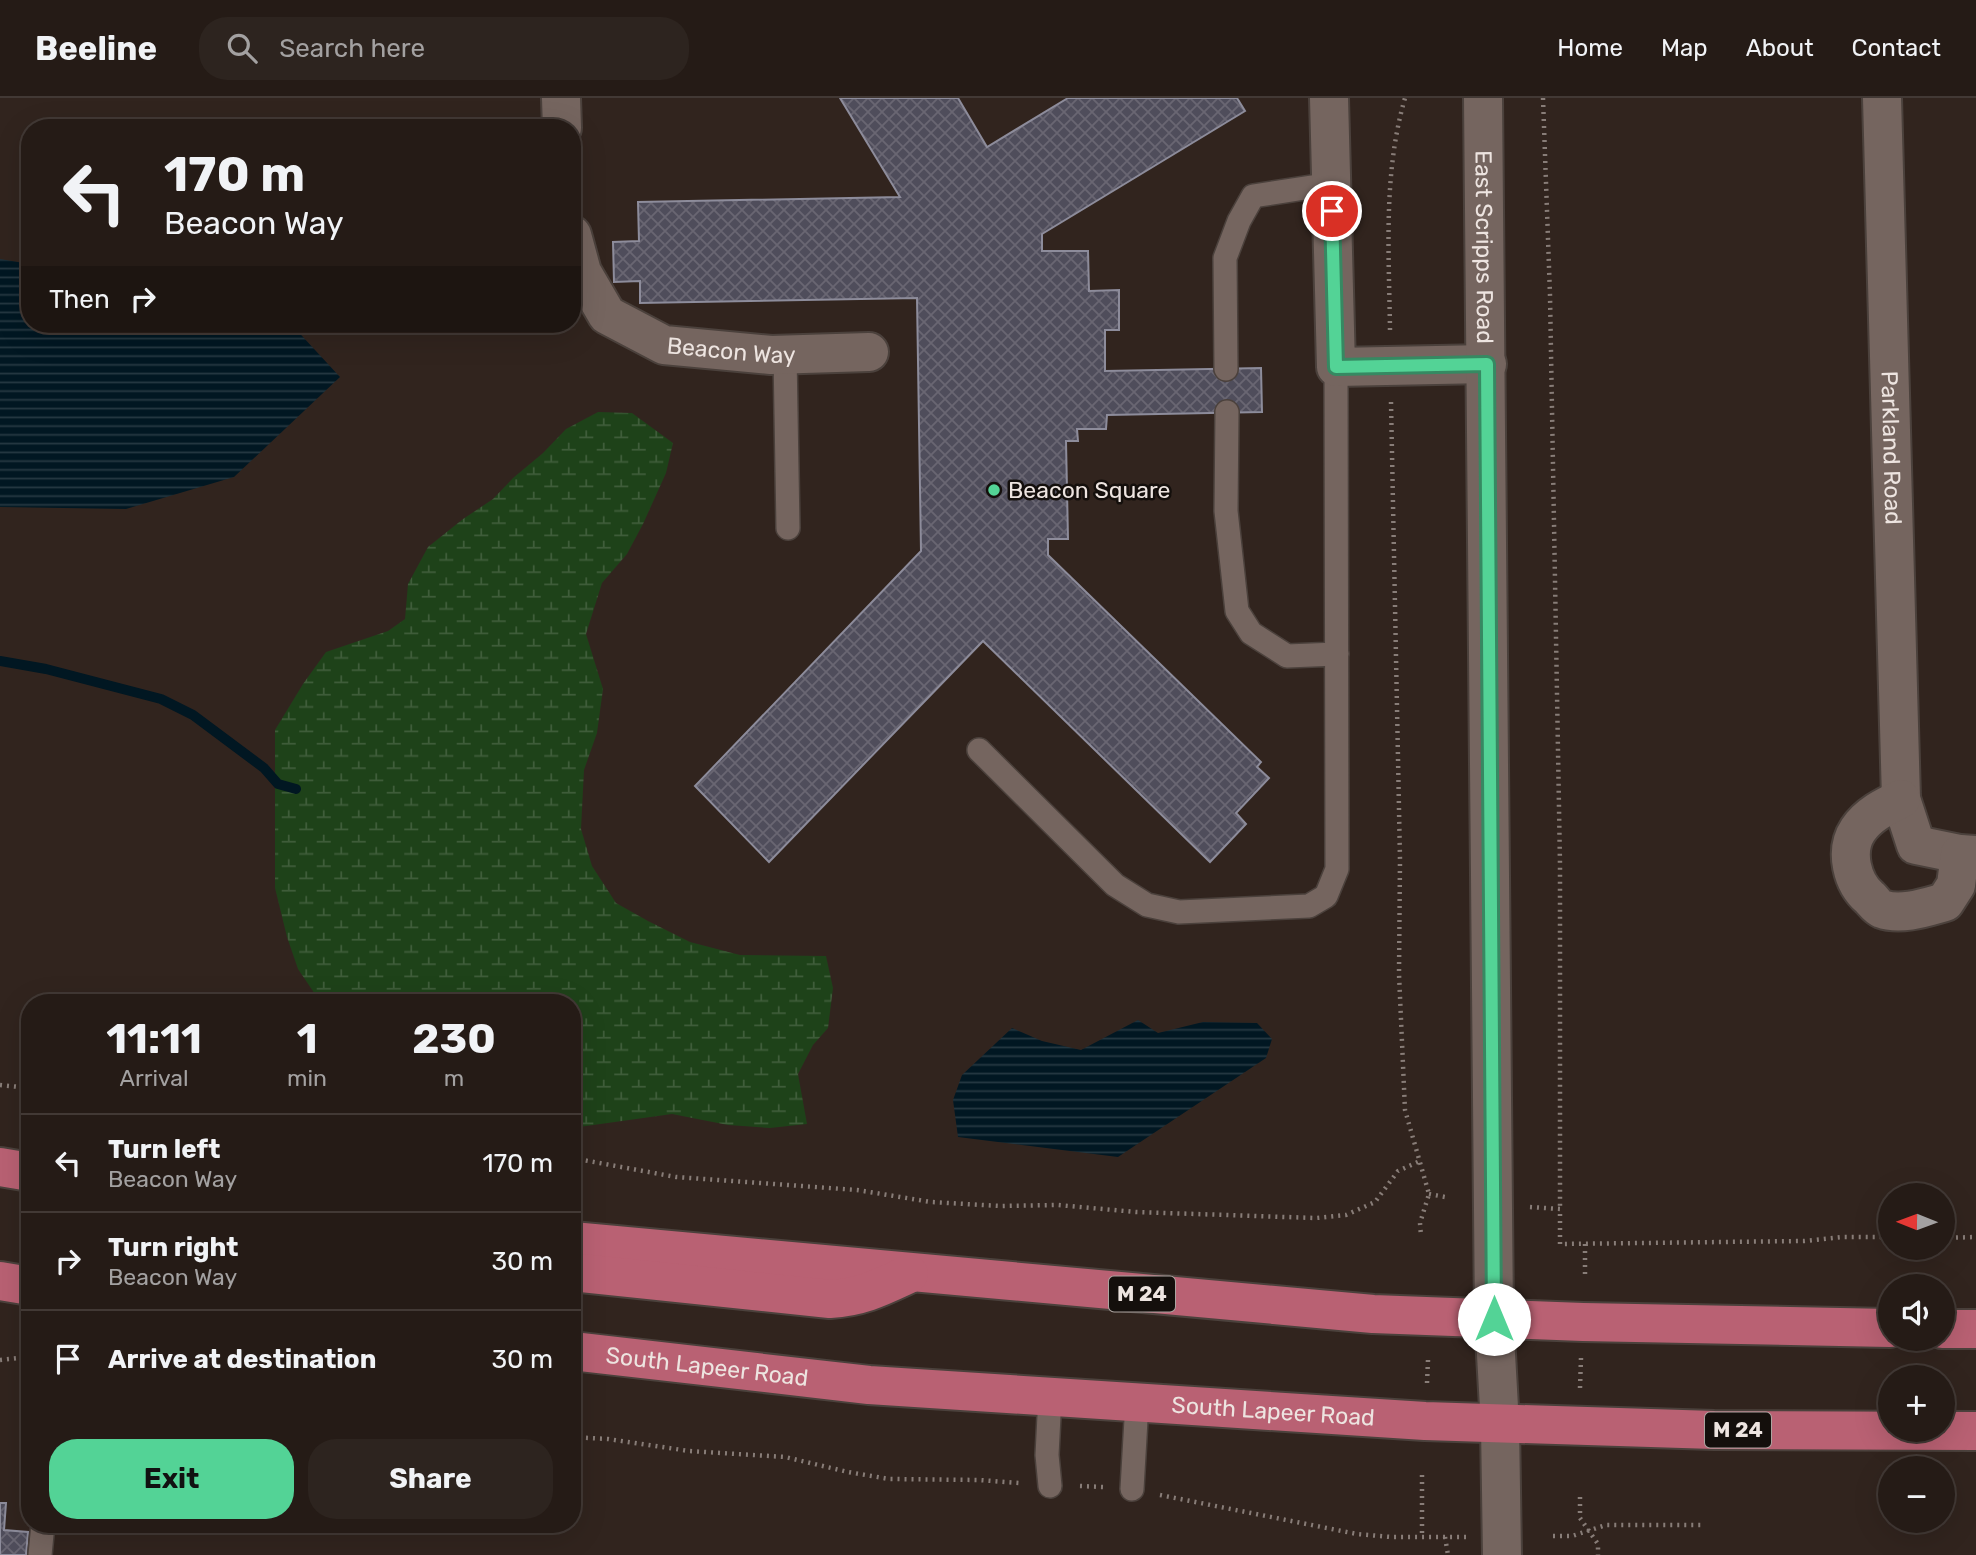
<!DOCTYPE html>
<meta charset="utf-8">
<style>
body{margin:0;font-family:Rubik,sans-serif;background:#2d241f;color:#f1f3f6;height:100vh;display:flex;flex-direction:column;font-size:26px;white-space:nowrap}
*{box-sizing:border-box;margin:0}
p{font-size:23px;color:#a3a1a1}
.icon{flex:none;width:38px;height:38px;fill:none;stroke:currentColor;stroke-width:2;stroke-linecap:round;stroke-linejoin:round}
.map{position:relative;flex:1;overflow:hidden}
.panel{position:absolute;left:21px;top:896px;width:560px;height:539px;display:flex;flex-direction:column;background:#251b16;border-radius:28px;box-shadow:0 7px 28px #0002,0 0 0 2px #423935}
.panel>*{flex:none}
.banner{position:absolute;left:21px;top:21px;width:560px;height:214px;border-radius:28px;box-shadow:0 7px 28px #0002,0 0 0 2px #423935;background:#251b16;color:#f1f3f6;overflow:hidden}
.needle{width:46px;rotate:271deg}
.fabs{position:absolute;left:1878px;top:1085px;display:grid;gap:14px}
.fabs a{display:grid;place-items:center;width:77px;height:77px;border-radius:50%;background:#251b16;box-shadow:0 7px 28px #0002,0 0 0 2px #423935;font-size:35px}
.pin{position:absolute;display:grid;place-items:center;width:60px;height:60px;color:#fff;margin:-30px;border:4px solid #fff;border-radius:50%;box-shadow:0 2px 7px #0007}
.me{position:absolute;width:77px;margin:-38px;rotate:0deg;stroke-linejoin:round;filter:drop-shadow(0 0 5px #0008)}
.turn{display:flex;align-items:center;gap:24px;height:147px;padding:0 28px;font-size:32px}
.turn .icon{width:91px;height:91px;stroke-width:2.5}
.turn b{display:block;font-size:49px;line-height:60px}
.then{display:flex;align-items:center;height:66px;padding:0 28px;background:#0003;gap:14px;font-size:26px}
.eta{display:flex;justify-content:space-evenly;align-items:center;height:119px;text-align:center}
.eta b{font-size:42px;font-weight:700;line-height:49px}
.primary-button{display:flex;gap:14px;margin-top:auto;padding:14px 28px}
.primary-button a{flex:1;height:80px;border-radius:28px;background:#53d396;color:#111;font-size:28px;font-weight:700;line-height:80px;text-align:center}
.primary-button a+a{background:#2d241f;color:#f1f3f6}
ul{padding:0;list-style:none}
li{display:flex;align-items:center;gap:21px;height:98px;padding:0 28px;border-top:2px solid #423935}
li div{flex:1}
li b{display:block;font-size:26px}
li em{font-style:normal}
header{display:flex;align-items:center;gap:42px;box-sizing:border-box;height:98px;padding:0 35px;background:#251b16;border-bottom:2px solid #423935}
header strong{font-size:33px}
nav{display:flex;gap:38px;margin-inline-start:auto;font-size:24px}
.search{width:490px;height:63px;background:#2d241f;display:flex;align-items:center;gap:18px;box-sizing:border-box;padding:0 24px;border-radius:28px;color:#a3a1a1;font-size:26px}
.map>svg:first-child{display:block}
.wetland{fill:url(#wetland-marsh)}
.water{fill:url(#water-rules)}
.lines{fill:none;stroke-linecap:round;stroke-linejoin:round}
.stream{stroke:#011722;stroke-width:10}
.building{fill:url(#building-cross-hatch);stroke:#8d8c9b;stroke-width:2}
.service-casing{stroke:#4b413c;stroke-width:26}
.minor-casing{stroke:#4b413c;stroke-width:42}
.tertiary-casing{stroke:#4b413c;stroke-width:42}
.primary-casing{stroke:#4b413c;stroke-width:42}
.path{stroke:#887d78;stroke-width:4.5;stroke-dasharray:2 5;stroke-linecap:butt}
.service{stroke:#75655f;stroke-width:23}
.minor{stroke:#75655f;stroke-width:38}
.tertiary{stroke:#75655f;stroke-width:38}
.primary{stroke:#b96173;stroke-width:38}
.route-casing{stroke:#368962;stroke-width:18}
.route{stroke:#53d396;stroke-width:12}
.poi-dot{fill:#53d396;stroke:#140f0c;stroke-width:2.5}
.labels{text-anchor:middle;stroke-width:5;stroke-linejoin:round;paint-order:stroke}
.shield{fill:#140f0c;stroke:#aca4a0;stroke-width:2}
.shield-label{font-size:21px;font-weight:bold;fill:#ede4e0}
.street-label{font-size:23px;fill:#ede4e0;stroke:#140f0c}
.poi-label{font-size:23px;fill:#ede4e0;stroke:#140f0c;text-anchor:start}
</style>
<header>
<strong>Beeline</strong>
<div class="search"><svg class="icon" aria-label="search" viewBox="0 0 24 24"><circle cx="10" cy="10" r="6"/><path d="M15 15l6 6"/></svg>Search here</div>
<nav><a>Home</a><a>Map</a><a>About</a><a>Contact</a></nav>
</header>
<div class="map">
<svg width="1976" height="1457" viewBox="0 0 1976 1457">
<defs>
<pattern id="wetland-marsh" width="20" height="14" patternUnits="userSpaceOnUse" patternTransform="scale(1.75)"><rect width="20" height="14" fill="#1e4219"/><path d="M1 5h8M5 5V1M11 12h8M15 12V8" fill="none" stroke="#3f5d3a"/></pattern>
<pattern id="water-rules" width="6" height="5" patternUnits="userSpaceOnUse" patternTransform="scale(1.75)"><rect width="6" height="5" fill="#011722"/><path d="M0 2.5h6" fill="none" stroke="#263942"/></pattern>
<pattern id="building-cross-hatch" width="8" height="8" patternUnits="userSpaceOnUse" patternTransform="scale(1.75)"><rect width="8" height="8" fill="#4f4d5b"/><path d="M0 0l8 8M0 8l8-8" fill="none" stroke="#696672"/></pattern>
</defs>
<rect width="100%" height="100%" fill="#31241e"/>
<path class="wetland" d="M598 314 632 315 673 345 666 375 643 426 627 456 602 485 586 536 603 591 597 635 584 672 581 731 592 768 616 805 648 823 690 844 740 857 826 858 833 890 828 930 813 947 798 976 807 1026 770 1030 728 1027 672 1016 572 1030V905H321L298 871 287 839 275 790V632L303 586 326 554 388 533 405 521 408 486 428 449 463 421 493 401 513 380 543 355 566 331Z"/>
<path class="water" d="M0 161 30 166V226H291L340 279 234 379 126 411 0 409Z
M1138 922 1158 935 1203 924 1257 925 1272 941 1266 960 1118 1059 958 1039 953 1002 962 977 1012 930 1042 943 1081 952Z"/>
<g class="lines">
<path class="stream" d="M0 563 46 571 161 601 193 617 264 670 278 686 296 691"/>
</g>
<path class="building" d="M840 0H958L987 49 1068 0H1237L1245 13 1042 136V153H1088L1089 193 1119 192V232H1105V273L1261 270 1262 314 1107 317 1106 331H1077L1078 343H1066L1068 441H1048V457L1261 664 1257 669 1269 680 1236 715 1246 726 1210 764 983 543 769 764 695 688 921 453 917 200 640 205V183L614 184 613 144 639 143 638 104 900 99Z
M0 1405H6L4 1432 28 1434 26 1457H0Z"/>
<g class="lines">
<defs>
<path id="service" d="M785 257 788 430
M1226 271 1225 160 1239 123 1253 98 1331 86
M1227 314 1226 413 1237 513 1251 535 1287 558 1337 556
M979 652 1115 787 1147 807 1179 814 1309 808 1326 798 1337 771 1336 269
M1050 1388 1047 1357 1050 1298
M1132 1391 1137 1304
M40 1457 43 1426"/>
<g id="minor">
<path d="M561 0 562 30"/>
<path d="M1329 0 1336 269 1487 266"/>
<path id="s1" d="M1483 0 1494 1221"/>
<path id="s2" d="M1882 0 1901 701 1916 747 1960 756 1976 757"/>
<path id="s3" d="M572 137 582 174 607 217 664 247 771 257 869 254"/>
<path d="M1901 701C1884 709 1868 717 1858 732 1844 753 1852 785 1870 800 1874 804 1877 809 1882 811 1901 818 1927 809 1945 804L1956 787 1960 756"/>
</g>
<path id="tertiary" d="M1494 1221 1500 1327 1502 1457"/>
<g id="primary">
<path d="M0 1069 30 1074"/>
<path d="M572 1143 1373 1216 1583 1224 1890 1230"/>
<path d="M572 1174 830 1201C862 1199 881 1189 909 1176"/>
<path d="M0 1183 30 1188"/>
<path d="M1942 1231H1976"/>
<path id="s4" d="M572 1253 869 1287 1425 1323 1714 1332 1976 1333"/>
</g>
</defs>
<use href="#service" class="service-casing"/>
<use href="#minor" class="minor-casing"/>
<use href="#tertiary" class="tertiary-casing"/>
<use href="#primary" class="primary-casing"/>
<path class="path" d="M1543 0 1550 197 1560 767V1111
M1390 232C1389 154 1383 76 1405 0
M1391 304 1400 762 1399 876 1405 1012 1429 1096 1420 1125 1421 1138
M0 987 30 990
M572 1060 676 1079 857 1092 931 1104 1000 1108 1058 1107 1136 1114 1316 1120 1346 1117 1375 1104 1398 1073 1420 1063
M1429 1096 1445 1099
M1530 1109 1560 1111V1146L1804 1143 1843 1139H1890
M1942 1140 1976 1139
M1585 1176V1146
M0 1262 19 1260 30 1265
M1427 1285 1428 1262
M1580 1290 1581 1260
M572 1339 608 1341 689 1353 785 1359 848 1374 889 1381 979 1382 1019 1385
M1422 1377V1439
M1080 1388 1103 1389
M1160 1397 1357 1436 1391 1439H1466
M1580 1399V1420L1598 1446V1457
M1553 1438H1572L1606 1427H1705
M1445 1439 1448 1457"/>
<use href="#service" class="service"/>
<use href="#minor" class="minor"/>
<use href="#tertiary" class="tertiary"/>
<use href="#primary" class="primary"/>
</g>
<g class="lines">
<defs>
<path id="route" d="M1332 113 1336 269 1487 266 1494 1221"/>
</defs>
<use href="#route" class="route-casing"/>
<use href="#route" class="route"/>
</g>
<circle class="poi-dot" cx="994" cy="392" r="7"/>
<g class="labels">
<g class="shield">
<rect x="1109" y="1178.5" width="66" height="35" rx="5"/>
<rect x="1705" y="1314.5" width="66" height="35" rx="5"/>
</g>
<g class="shield-label">
<text x="1142" y="1203">M 24</text>
<text x="1738" y="1339">M 24</text>
</g>
<g class="street-label">
<text dy="8" stroke="none"><textPath href="#s1" startOffset="149">East Scripps Road</textPath></text>
<text dy="8" stroke="none"><textPath href="#s3" startOffset="220">Beacon Way</textPath></text>
<text dy="8" stroke="none"><textPath href="#s2" startOffset="350">Parkland Road</textPath></text>
<text dy="8" stroke="none"><textPath href="#s4" startOffset="136">South Lapeer Road</textPath></text>
<text dy="8" stroke="none"><textPath href="#s4" startOffset="704">South Lapeer Road</textPath></text>
</g>
<g class="poi-label">
<text x="1008" y="400">Beacon Square</text>
</g>
</g>
</svg>
<div class="fabs">
<a><svg class="needle" viewBox="-14 -14 28 28"><path d="M0-13l5 13h-10z" fill="#e53935"/><path d="M0 13l5-13h-10z" fill="#a3a1a1"/></svg></a>
<a><svg class="icon" aria-label="sound" viewBox="0 0 24 24"><path d="M4 9h4l5-4v14l-5-4H4zM17 9q2 3 0 6"/></svg></a>
<a>+</a>
<a>−</a>
</div>
<div class="pin" style="left:1332px;top:113px;background:#d93025"><svg class="icon" aria-label="arrive" viewBox="0 0 24 24"><path d="M6 21V4h12l-3 4 3 4H6"/></svg></div>
<svg class="me" style="left:1494px;top:1221px" viewBox="-20 -20 40 40"><circle r="19" fill="#fff"/><path d="M0-13L10 11 0 6-10 11z" fill="#53d396"/></svg>
<div class="banner">
<div class="turn"><svg class="icon" aria-label="left" viewBox="0 0 24 24"><path d="M17 20v-9H6M10 6l-5 5 5 5"/></svg><div><b>170 m</b>Beacon Way</div></div>
<div class="then">Then<svg class="icon" aria-label="right" viewBox="0 0 24 24"><path d="M7 20v-9h11M14 6l5 5-5 5"/></svg></div>
</div>
<section class="panel">
<div class="eta">
<div><b>11:11</b><p>Arrival</p></div>
<div><b>1</b><p>min</p></div>
<div><b>230</b><p>m</p></div>
</div>
<ul>
<li><svg class="icon" aria-label="left" viewBox="0 0 24 24"><path d="M17 20v-9H6M10 6l-5 5 5 5"/></svg><div><b>Turn left</b><p>Beacon Way</p></div><em>170 m</em></li>
<li><svg class="icon" aria-label="right" viewBox="0 0 24 24"><path d="M7 20v-9h11M14 6l5 5-5 5"/></svg><div><b>Turn right</b><p>Beacon Way</p></div><em>30 m</em></li>
<li><svg class="icon" aria-label="arrive" viewBox="0 0 24 24"><path d="M6 21V4h12l-3 4 3 4H6"/></svg><div><b>Arrive at destination</b></div><em>30 m</em></li>
</ul>
<div class="primary-button"><a>Exit</a><a>Share</a></div>
</section>
</div>
